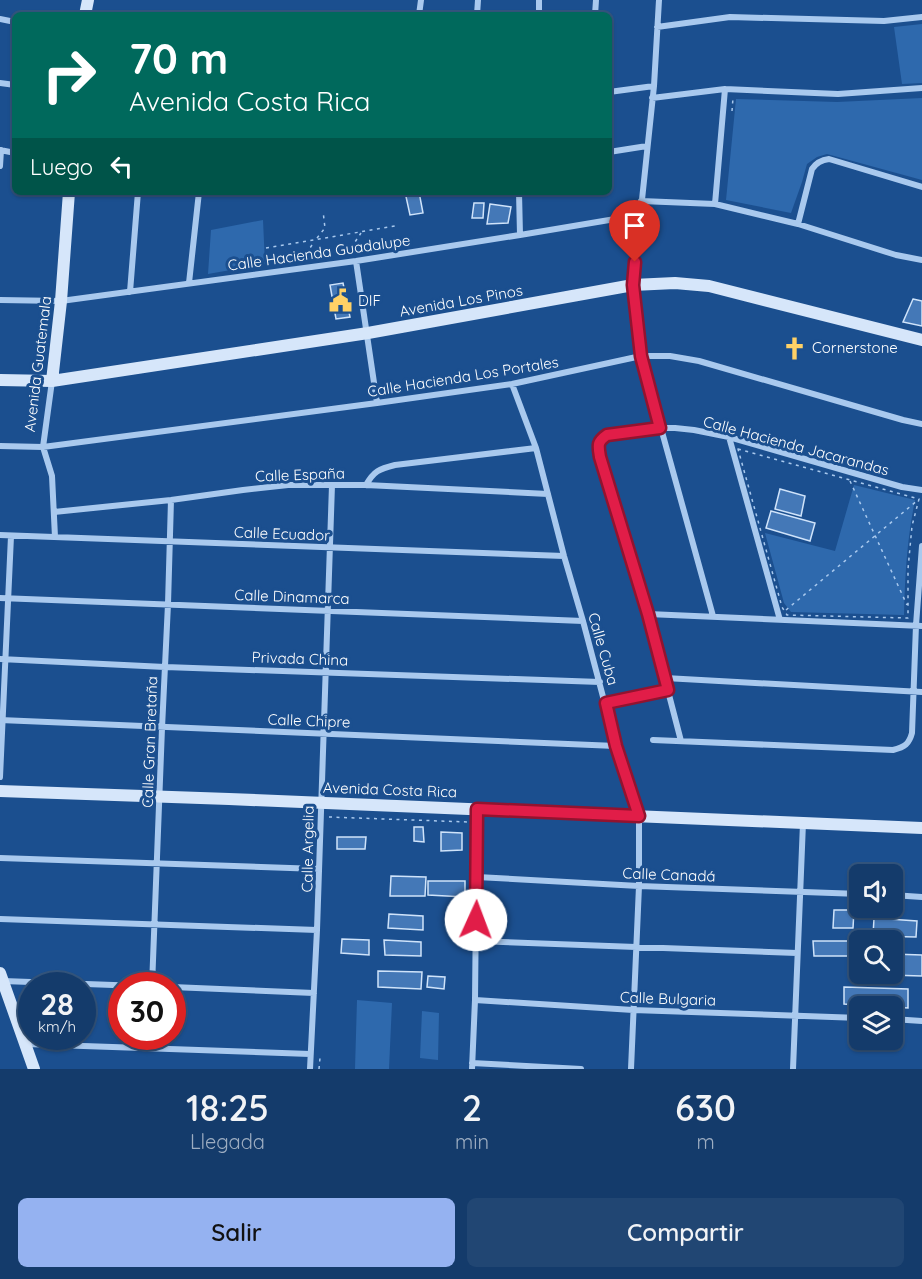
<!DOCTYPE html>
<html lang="es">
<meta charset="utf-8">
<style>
body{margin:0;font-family:Quicksand,sans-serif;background:#214673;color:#f1f3f6;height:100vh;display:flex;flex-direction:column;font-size:22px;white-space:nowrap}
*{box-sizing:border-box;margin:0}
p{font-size:20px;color:#9dadc1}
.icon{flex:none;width:33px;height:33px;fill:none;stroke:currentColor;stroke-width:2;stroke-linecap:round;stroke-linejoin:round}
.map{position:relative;height:1069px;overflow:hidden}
.drawer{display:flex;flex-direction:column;background:#143b6b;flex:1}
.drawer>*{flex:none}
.top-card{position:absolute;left:12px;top:12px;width:600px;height:183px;border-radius:9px;box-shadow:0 2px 4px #0004,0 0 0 2px #33557e;background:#00695c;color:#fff;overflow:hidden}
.tools{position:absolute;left:849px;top:864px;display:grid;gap:12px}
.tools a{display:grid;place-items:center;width:54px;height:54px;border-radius:9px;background:#143b6b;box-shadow:0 2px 4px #0004,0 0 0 2px #33557e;font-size:30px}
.speed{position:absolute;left:18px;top:972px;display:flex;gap:12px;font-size:30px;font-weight:700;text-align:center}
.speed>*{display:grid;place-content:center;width:78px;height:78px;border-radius:50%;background:#143b6b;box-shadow:0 2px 4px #0004,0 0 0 2px #33557e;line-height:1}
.speed small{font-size:15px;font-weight:400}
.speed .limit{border:9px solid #d22;background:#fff;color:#111}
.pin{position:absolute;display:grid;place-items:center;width:51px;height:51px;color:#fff;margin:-62px -26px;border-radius:50% 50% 50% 0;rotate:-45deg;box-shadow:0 0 6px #0007}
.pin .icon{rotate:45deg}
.me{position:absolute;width:66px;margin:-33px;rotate:2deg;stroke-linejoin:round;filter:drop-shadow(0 0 4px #0008)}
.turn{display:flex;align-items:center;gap:21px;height:126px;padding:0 18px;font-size:27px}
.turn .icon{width:78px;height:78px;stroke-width:2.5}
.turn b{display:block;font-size:42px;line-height:51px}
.then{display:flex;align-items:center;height:57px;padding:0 18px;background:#0003;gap:12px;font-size:22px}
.eta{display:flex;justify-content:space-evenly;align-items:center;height:102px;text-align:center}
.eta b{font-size:36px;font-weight:600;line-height:42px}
.cta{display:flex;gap:12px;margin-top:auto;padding:12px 18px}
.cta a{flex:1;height:69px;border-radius:9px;background:#95b2f1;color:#111;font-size:24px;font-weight:600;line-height:69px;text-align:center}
.cta a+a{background:#214673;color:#f1f3f6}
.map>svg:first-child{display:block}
.green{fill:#2e69ad}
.building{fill:#4478b7;stroke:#cfe3fa;stroke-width:1.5}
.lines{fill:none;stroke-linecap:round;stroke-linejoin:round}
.path{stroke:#a9c9ee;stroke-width:1.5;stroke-dasharray:3 4.5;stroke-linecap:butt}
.street{stroke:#a9c9ee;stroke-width:6}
.secondary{stroke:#d6e6fa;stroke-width:12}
.route-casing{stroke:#92132f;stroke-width:15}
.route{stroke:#e11d48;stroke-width:10}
.labels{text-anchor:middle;stroke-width:6;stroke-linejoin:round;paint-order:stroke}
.street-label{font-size:15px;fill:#fff;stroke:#1b4f8f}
.poi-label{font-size:15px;fill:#fff;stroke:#1b4f8f;text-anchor:start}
</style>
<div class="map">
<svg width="922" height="1069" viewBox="0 0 922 1069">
<rect width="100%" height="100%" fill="#1b4f8f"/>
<path class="green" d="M922 24V83L902 84 894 27Z
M922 98V180L827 154 817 157 807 164 802 182 791 213 726 200 736 99 837 102Z
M263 220 265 264 208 274 211 230Z
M854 485 915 500C907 539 905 575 904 615L791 612 784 603 765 533 835 551Z
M357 1000 392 1003 389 1069H355Z
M422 1011 439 1013 438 1060 420 1058Z"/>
<path class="building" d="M405 192H419L423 213 410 215Z
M453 192H475V195Z
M474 203H484L483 218H472Z
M490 204 511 207 508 223 487 224Z
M343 283 350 317 336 319 330 285Z
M913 299 922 301V326L903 322Z
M780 489 805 496 801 516 775 509Z
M771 511 815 523 810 541 766 528Z
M414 827H423L424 842 414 841Z
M441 832 462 833V850L441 851Z
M337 837H366L365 849H337Z
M391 876 426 877 425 896H390Z
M428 881H465V897L428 895Z
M834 910H854L853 928H833Z
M389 914 423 916V930L388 928Z
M874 918 917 921 916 937 873 936Z
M342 939 369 940V955L341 953Z
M384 940 421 942V956L385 955Z
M813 941H848V956H814Z
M892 954 922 955V976L889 975 888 974H892Z
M378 971 422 972 421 989 378 987Z
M428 976 445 977 444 989 427 987Z
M844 987 908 989V1008L844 1004Z"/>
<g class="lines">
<path class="path" d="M732 111 733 98
M317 238 325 228 323 211
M266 248 395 226
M347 254 361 233
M302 260 314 242
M738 449 919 499 912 526 908 569V618L787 615 782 607Z
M850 481 907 605
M786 610 918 500
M329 817 468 822
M319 1069 320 1058"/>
<path class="street" d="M659 0 654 86 633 285 641 356 713 616
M419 15 421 0
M477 15 478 0
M539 15V0
M595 15 596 0
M0 19 15 22
M657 27 730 17 884 21 922 17
M0 83 15 85
M609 92 654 86
M652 98 725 89 838 94 922 88
M0 150 15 153
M609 152 647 146
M0 166 1 150
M519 192 520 235
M641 201 715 204 798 224 896 255 922 260
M715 204 725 89
M798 224 812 169C816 163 821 160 829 159L922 187
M356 261 377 403
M189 283 199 192
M130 292 138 192
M0 300 61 301 356 261 520 235 639 215
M52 381 43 447 52 476 55 537
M512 384 536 448 564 556 583 621 616 746 639 816V886L631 1069
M729 437 780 620
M0 446 43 447 377 403 512 384 641 356H670L699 361 903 420 922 424
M366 485C374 471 379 469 395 465L536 448
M54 512 171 500 243 490 288 485H366L548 494
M0 535 564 556
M0 598 583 621
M648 614 922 626
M0 659 165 667 600 682
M665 678 922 692
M606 703 668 690
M0 720 616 746
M653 740 893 750C905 747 909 744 912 733L916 625 922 546
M681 741 648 614 600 457C598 445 597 442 607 435L660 428H675L694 430 729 437 902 487 922 490
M0 777 11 536
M0 858 319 869
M477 877 639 886 860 894
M892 895 922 897
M0 919 317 930
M475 941 797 953
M3 981 141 986
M152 986 162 728 168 604 171 500
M172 987 314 993
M475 1000 633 1010 860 1018
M892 1019 922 1021
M26 1044 310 1054
M472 1063 581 1069
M310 1069 317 930 332 485
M472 1069 475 1000 477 809
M793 1069 803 823"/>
<path class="secondary" d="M85 15 88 0
M0 380 52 381 368 333 633 285 675 283 709 286 922 340
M52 381 61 301 69 192
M0 791 229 799 922 828
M0 973 34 1069"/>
</g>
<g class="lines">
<defs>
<path id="route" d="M476 920 477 809 639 816 616 746 606 703 668 690 648 614 600 457C598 445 597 442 607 435L660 428 641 356 633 285 635 262"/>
</defs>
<use href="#route" class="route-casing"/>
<use href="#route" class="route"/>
</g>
<defs>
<symbol id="civic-bare" viewBox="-9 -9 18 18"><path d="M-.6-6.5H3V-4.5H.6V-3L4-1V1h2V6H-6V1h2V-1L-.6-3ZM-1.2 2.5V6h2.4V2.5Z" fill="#ffd166" stroke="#1b4f8f" stroke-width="2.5" paint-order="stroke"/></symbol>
<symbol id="church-bare" viewBox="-9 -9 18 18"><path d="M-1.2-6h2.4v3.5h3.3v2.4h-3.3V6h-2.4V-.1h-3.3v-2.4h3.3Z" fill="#ffd166" stroke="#1b4f8f" stroke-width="2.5" paint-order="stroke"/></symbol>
</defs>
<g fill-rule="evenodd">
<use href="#civic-bare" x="324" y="284" width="33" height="33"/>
<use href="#church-bare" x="778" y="332" width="33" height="33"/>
</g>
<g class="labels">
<g class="street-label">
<text transform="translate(319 253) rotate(-8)" y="5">Calle Hacienda Guadalupe</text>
<text transform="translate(461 301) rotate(-10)" y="5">Avenida Los Pinos</text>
<text transform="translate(38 364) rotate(-83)" y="5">Avenida Guatemala</text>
<text transform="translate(463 377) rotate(-9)" y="5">Calle Hacienda Los Portales</text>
<text transform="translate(796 446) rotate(15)" y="5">Calle Hacienda Jacarandas</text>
<text transform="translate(300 475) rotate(-2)" y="5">Calle España</text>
<text transform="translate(282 534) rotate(2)" y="5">Calle Ecuador</text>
<text transform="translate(292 597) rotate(2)" y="5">Calle Dinamarca</text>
<text transform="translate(603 649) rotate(74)" y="5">Calle Cuba</text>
<text transform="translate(300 659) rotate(2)" y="5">Privada China</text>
<text transform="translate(309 721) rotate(2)" y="5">Calle Chipre</text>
<text transform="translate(150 742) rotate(-88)" y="5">Calle Gran Bretaña</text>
<text transform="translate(390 790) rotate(2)" y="5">Avenida Costa Rica</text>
<text transform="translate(308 849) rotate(-89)" y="5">Calle Argelia</text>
<text transform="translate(669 875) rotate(2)" y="5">Calle Canadá</text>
<text transform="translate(668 999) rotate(2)" y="5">Calle Bulgaria</text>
</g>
<g class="poi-label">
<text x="358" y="306">DIF</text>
<text x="812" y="353">Cornerstone</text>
</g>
</g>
</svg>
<div class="tools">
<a><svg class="icon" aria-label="sound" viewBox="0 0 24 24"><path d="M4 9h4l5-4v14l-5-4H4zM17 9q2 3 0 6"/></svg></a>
<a><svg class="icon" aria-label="search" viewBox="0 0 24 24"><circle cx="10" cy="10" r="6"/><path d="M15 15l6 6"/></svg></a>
<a><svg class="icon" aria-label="layers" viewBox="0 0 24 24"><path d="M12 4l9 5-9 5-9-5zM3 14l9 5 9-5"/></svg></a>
</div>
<div class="speed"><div>28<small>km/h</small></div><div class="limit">30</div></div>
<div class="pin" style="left:635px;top:262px;background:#d93025"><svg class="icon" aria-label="arrive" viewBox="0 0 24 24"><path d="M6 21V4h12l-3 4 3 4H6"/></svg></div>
<svg class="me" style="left:476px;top:920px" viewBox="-20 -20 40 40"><circle r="19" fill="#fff"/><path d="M0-13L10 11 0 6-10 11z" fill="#e11d48"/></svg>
<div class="top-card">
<div class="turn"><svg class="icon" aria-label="right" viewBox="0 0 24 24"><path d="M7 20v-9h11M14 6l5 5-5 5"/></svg><div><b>70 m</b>Avenida Costa Rica</div></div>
<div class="then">Luego<svg class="icon" aria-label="left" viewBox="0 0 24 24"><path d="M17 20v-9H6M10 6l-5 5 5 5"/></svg></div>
</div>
</div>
<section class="drawer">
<div class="eta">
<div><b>18:25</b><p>Llegada</p></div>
<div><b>2</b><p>min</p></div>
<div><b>630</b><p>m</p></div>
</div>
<div class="cta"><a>Salir</a><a>Compartir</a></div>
</section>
